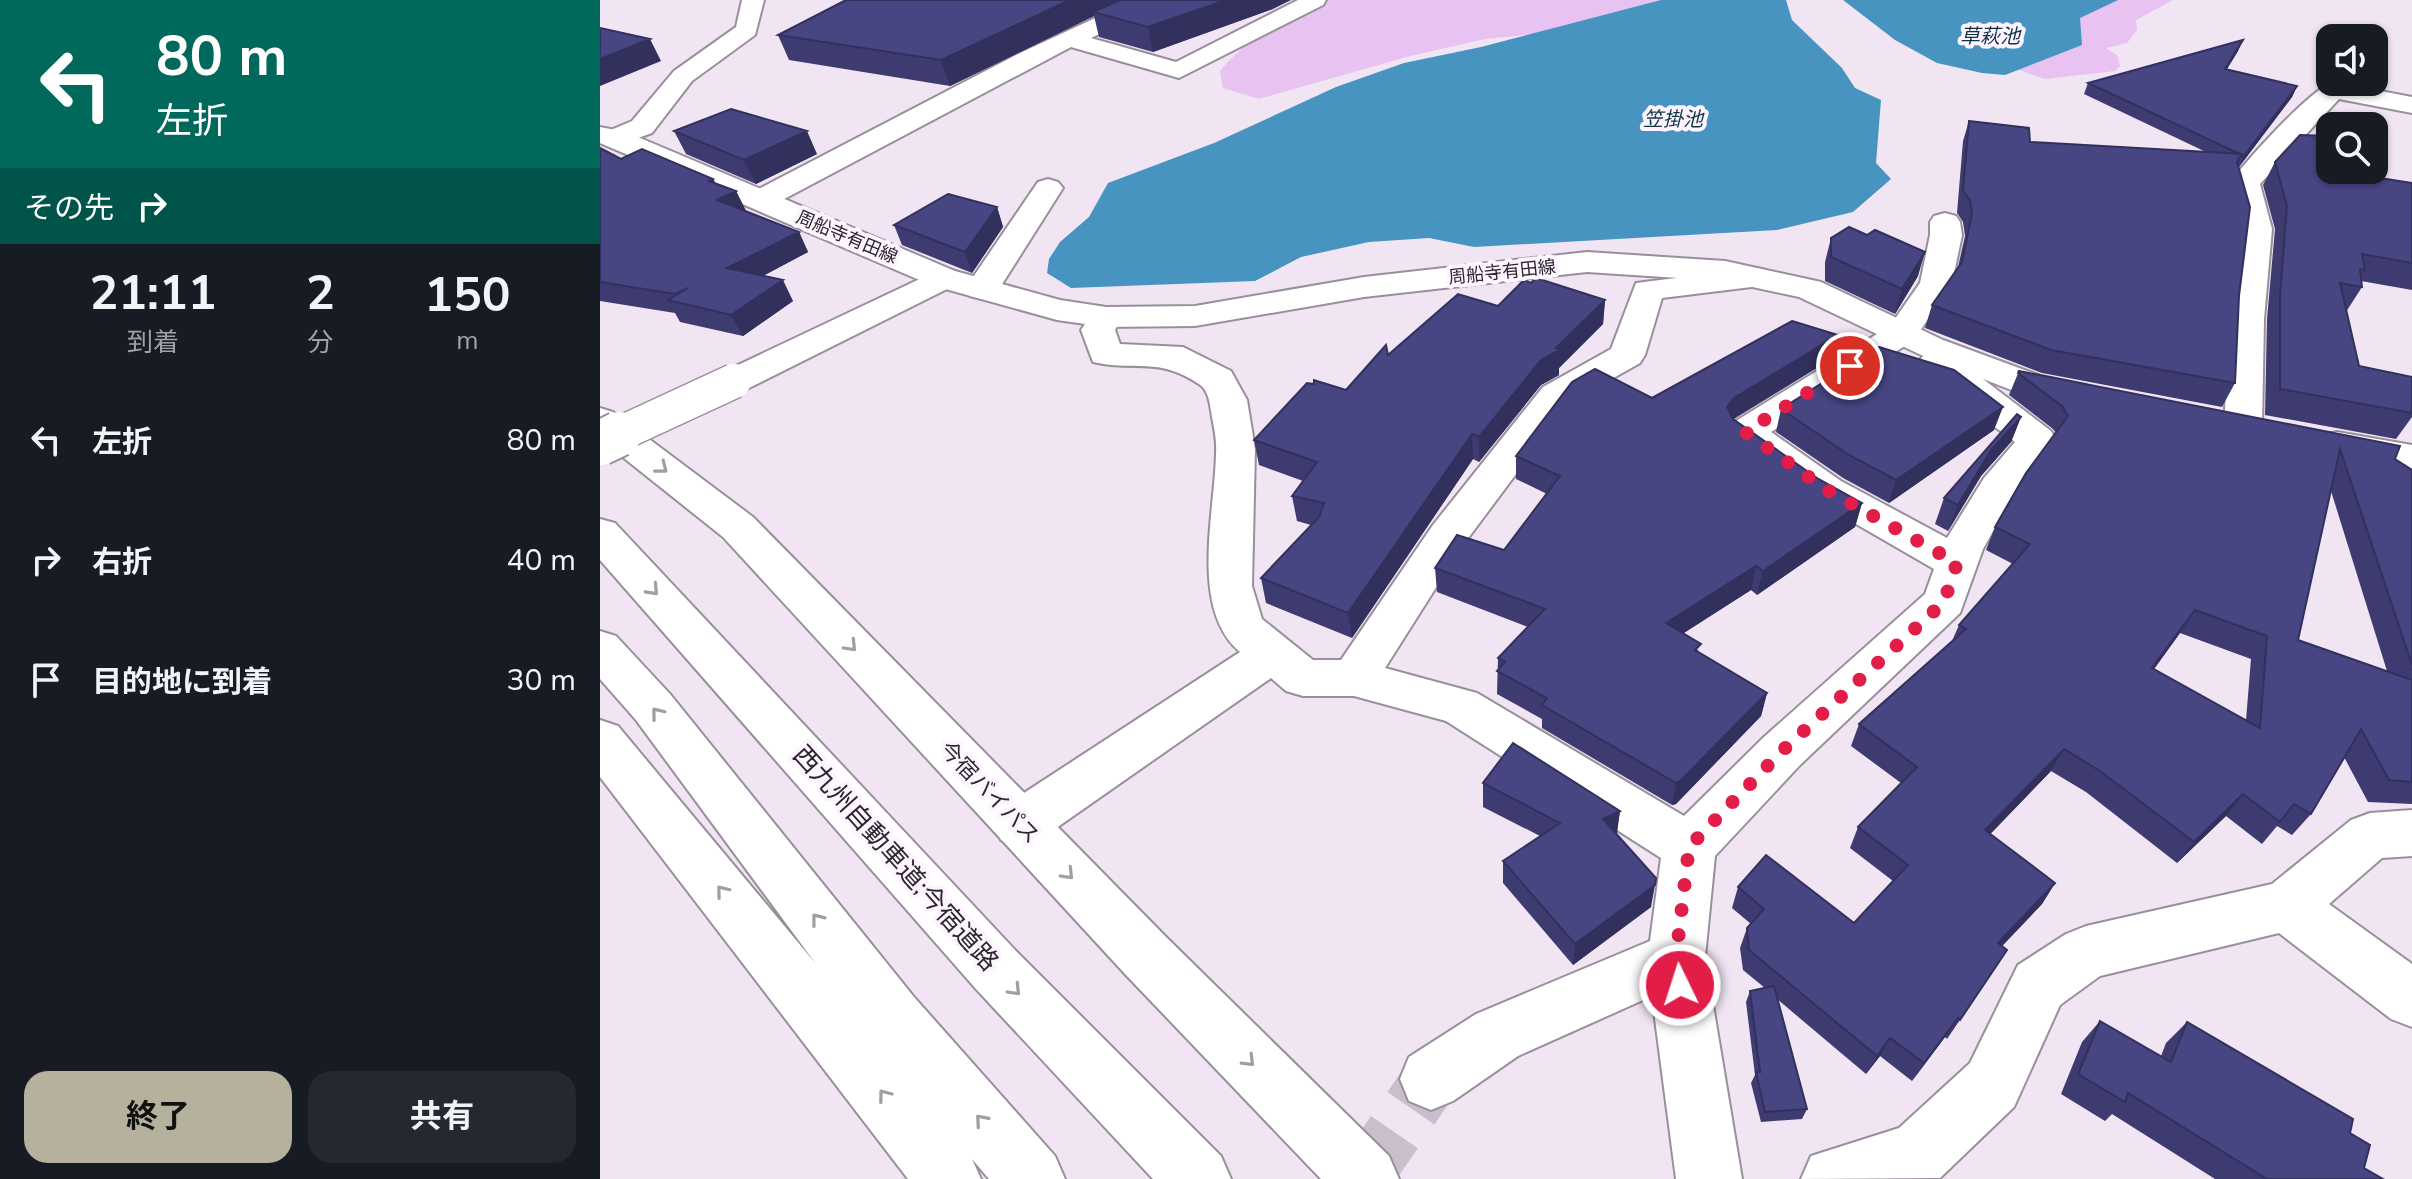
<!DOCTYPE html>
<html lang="ja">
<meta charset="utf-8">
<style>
body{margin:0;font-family:"Nunito Sans","Noto Sans JP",sans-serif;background:#242831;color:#f1f3f6;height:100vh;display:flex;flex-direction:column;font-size:30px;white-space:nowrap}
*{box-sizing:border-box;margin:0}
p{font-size:26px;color:#9ea1a6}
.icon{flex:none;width:44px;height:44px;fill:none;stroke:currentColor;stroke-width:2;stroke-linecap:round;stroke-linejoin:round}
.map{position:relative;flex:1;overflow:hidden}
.side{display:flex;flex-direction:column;background:#171b24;width:600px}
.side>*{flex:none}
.guide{background:#00695c;color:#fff;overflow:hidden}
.tools{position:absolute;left:1716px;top:24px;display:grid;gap:16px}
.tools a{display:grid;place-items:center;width:72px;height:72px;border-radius:16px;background:#171b24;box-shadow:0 2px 6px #0004;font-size:40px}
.pin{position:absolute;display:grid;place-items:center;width:68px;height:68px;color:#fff;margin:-34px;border:4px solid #fff;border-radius:50%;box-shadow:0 2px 8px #0007}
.me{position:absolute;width:88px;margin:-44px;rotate:356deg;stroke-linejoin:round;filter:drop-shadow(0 0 6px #0008)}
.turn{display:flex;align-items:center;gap:28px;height:168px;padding:0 24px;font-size:36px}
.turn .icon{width:104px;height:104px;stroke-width:2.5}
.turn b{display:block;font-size:56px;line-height:68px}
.then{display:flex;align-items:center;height:76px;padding:0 24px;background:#0003;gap:16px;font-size:30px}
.eta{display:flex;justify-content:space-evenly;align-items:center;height:136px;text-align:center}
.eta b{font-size:48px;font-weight:700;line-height:56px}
.action{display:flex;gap:16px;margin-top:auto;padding:16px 24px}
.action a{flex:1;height:92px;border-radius:24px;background:#b5b19c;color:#111;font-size:32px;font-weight:700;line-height:92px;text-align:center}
.action a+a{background:#242831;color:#f1f3f6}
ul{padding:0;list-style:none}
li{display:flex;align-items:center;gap:24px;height:120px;padding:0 24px}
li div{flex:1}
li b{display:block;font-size:30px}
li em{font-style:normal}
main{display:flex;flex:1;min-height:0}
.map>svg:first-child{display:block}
.green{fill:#e8c2f1}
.water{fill:#4894c0}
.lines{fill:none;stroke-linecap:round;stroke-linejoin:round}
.minor-tunnel{stroke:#c9bfcc;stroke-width:57;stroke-dasharray:57 29;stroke-linecap:butt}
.minor-casing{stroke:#998f9c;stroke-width:4}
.major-casing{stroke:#998f9c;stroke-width:4}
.highway-casing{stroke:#998f9c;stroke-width:4}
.minor{fill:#fff;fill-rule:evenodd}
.major{fill:#fff;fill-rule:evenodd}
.highway{fill:#fff;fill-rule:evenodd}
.minor-bridge-far1-casing{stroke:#998f9c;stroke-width:37;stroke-linecap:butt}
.minor-bridge-casing{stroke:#998f9c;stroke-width:48;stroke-linecap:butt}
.minor-bridge-far1{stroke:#fff;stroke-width:34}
.minor-bridge{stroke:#fff;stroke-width:44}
.wall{fill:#3e3b71;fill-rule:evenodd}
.shaded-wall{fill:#32305c}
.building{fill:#484583;stroke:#32305c;stroke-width:2;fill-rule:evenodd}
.oneway{stroke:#a09ea0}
.route{stroke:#e11d48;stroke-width:14;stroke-dasharray:0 25.2}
.labels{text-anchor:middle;stroke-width:8;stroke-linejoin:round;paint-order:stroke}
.far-street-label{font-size:18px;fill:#2b272c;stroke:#fdf4ff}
.far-water-label{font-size:20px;font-style:italic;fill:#0f3245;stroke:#fdf4ff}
.street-label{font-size:22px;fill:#2b272c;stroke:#fdf4ff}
.near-street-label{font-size:26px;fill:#2b272c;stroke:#fdf4ff}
</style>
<main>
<section class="side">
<div class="guide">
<div class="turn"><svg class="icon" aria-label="left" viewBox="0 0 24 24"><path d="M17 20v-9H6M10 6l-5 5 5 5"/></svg><div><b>80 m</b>左折</div></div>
<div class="then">その先<svg class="icon" aria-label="right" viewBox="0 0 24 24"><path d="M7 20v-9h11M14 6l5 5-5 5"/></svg></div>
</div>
<div class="eta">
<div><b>21:11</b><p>到着</p></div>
<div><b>2</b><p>分</p></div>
<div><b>150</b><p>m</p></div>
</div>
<ul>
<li><svg class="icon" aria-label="left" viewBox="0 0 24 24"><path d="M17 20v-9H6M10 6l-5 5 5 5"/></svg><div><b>左折</b></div><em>80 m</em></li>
<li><svg class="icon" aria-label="right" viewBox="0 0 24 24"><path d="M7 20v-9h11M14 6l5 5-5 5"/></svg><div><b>右折</b></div><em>40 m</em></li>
<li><svg class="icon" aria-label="arrive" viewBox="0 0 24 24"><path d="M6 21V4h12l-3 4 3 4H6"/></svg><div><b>目的地に到着</b></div><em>30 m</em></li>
</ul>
<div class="action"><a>終了</a><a>共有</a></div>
</section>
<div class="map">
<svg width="1812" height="1179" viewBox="0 0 1812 1179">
<rect width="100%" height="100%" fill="#f1e5f4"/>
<path class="green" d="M722 0H1094L965 31 885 39 810 56 659 99 623 88 620 71C648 37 684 20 722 0Z
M1490 0H1573L1536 20 1537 30 1527 43 1506 48 1517 55 1520 66 1515 71 1445 79 1405 65Z"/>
<path class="water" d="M1061 0H1186L1192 20 1242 68 1255 88 1281 100 1276 163 1291 179 1253 212 1177 230 874 247 829 238 769 242 701 257 655 281 471 288 447 273 449 259 460 242 489 217 508 183 614 143 736 87 804 63 881 47Z
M1243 0H1518L1480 18 1482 45 1405 75 1382 73 1337 63 1295 40Z"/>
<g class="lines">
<path class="minor-tunnel" d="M762 1179 831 1079"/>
<defs>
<path id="minor" d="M142 0H164L155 35 92 81 52 133 16 146 6 144 2 138 6 132 32 121 74 71 136 27Z
M534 0H563L560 5 491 38 576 62 698 0H726L723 5 579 78 471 47 171 206 160 209 149 206 145 200 149 194 420 53Z
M1734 82 1812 97V113L1739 99 1660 184 1672 229 1664 319 1662 427 1656 435 1643 439 1630 435 1624 427 1630 319 1642 229 1630 183C1646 161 1711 88 1734 82Z
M448 179 458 182 463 188 399 289 394 296 382 299 370 296 365 289 438 182Z
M1345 213 1356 216 1360 222 1362 235 1352 283 1314 340 1171 432 1241 481 1347 538 1384 478 1415 442C1383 417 1343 393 1320 360 1331 344 1337 340 1356 345L1362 352 1357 359 1451 431 1456 440 1414 494 1383 549 1360 613 1200 765 1115 856 1105 957 1142 1179H1076L1052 996 918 1056 853 1101 831 1110 809 1101 800 1079 809 1057 876 1014 1050 941 1061 858 846 721 754 696H703L686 691 671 678 439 840 420 847 401 840 394 824 401 808 640 652C589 609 615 513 616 453 617 441 614 428 612 417 610 405 609 390 599 384 557 356 536 372 493 362L481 330 494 310 506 307 518 310 523 317 515 330 520 344 583 347 631 371 647 400 655 449 652 586 662 619 713 660H741L833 525 943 387 1011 349 1036 283 1156 268 1168 271 1172 278 1168 285 1062 298 1045 355 1040 363 969 403 863 545 785 668 877 693 1084 816 1164 737 1325 594 1334 569 1213 499 1131 440 1126 432 1131 424 1290 326 1320 283 1330 235V222L1334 216Z
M343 268 355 271 359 278 355 285 147 389 134 392 121 389 116 381 121 373Z
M1812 810V856L1782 858 1729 904 1812 964V1027L1791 1019 1679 933 1500 976 1460 1005 1414 1107 1340 1178 1201 1179 1211 1156 1299 1128 1370 1063 1418 965 1466 934 1486 926 1672 884 1751 820 1770 813Z"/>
<path id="major" d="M0 127 26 132 355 271 460 300 506 307 595 306 764 277 987 252 1125 261 1221 282 1343 340 1441 376 1486 385 1491 393 1486 401 1473 404 1419 393 1319 354 1199 297 1125 281 987 272 764 297 595 326 506 327 457 320 331 285 0 143Z
M1737 432 1812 445V471L1723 453 1718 444 1723 435Z"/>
<path id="highway" d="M0 408 13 412 153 517 566 937 789 1156 799 1179H721L526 975 123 537 0 439Z
M0 519 15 523 416 951 621 1156 631 1179H553L376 989 0 560Z
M0 631 16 636 70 694 314 997 455 1156 465 1179H389L372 1159 381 1179H308L0 777V720L18 726 216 964 36 720 0 679Z"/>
</defs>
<use href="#minor" class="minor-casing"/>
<use href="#major" class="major-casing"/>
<use href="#highway" class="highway-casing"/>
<use href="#minor" class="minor"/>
<use href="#major" class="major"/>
<use href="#highway" class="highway"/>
<defs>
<path id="minor-bridge-far1" d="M15 436 134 381"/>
<path id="minor-bridge" d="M0 443 19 434"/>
</defs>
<use href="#minor-bridge-far1" class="minor-bridge-far1-casing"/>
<use href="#minor-bridge" class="minor-bridge-casing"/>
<use href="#minor-bridge-far1" class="minor-bridge-far1"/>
<use href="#minor-bridge" class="minor-bridge"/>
</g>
<path class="wall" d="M246 0 673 9 553 52 499 37 494 16 350 86 189 60 178 35Z
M1638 51 1627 69 1697 86 1692 97 1639 167V296L1635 383 1622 407 1442 373 1325 328 1332 305 1358 267 1365 236 1363 222 1357 213 1363 141 1369 121 1430 142 1606 152 1484 94 1488 83Z
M74 131 217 154 156 184 86 154Z
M0 148 21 159 113 179 116 184 136 191 146 211 199 232 208 252 163 276 193 301 143 336 80 322 75 313 0 301Z
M1675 162 1812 183V290L1761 281 1762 287 1746 312 1759 366 1812 377V417L1796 439 1665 415 1667 319 1675 229 1663 185Z
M397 207 403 227 372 273 302 245 294 225Z
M1231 238 1318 276 1295 314 1225 281V262Z
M1005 300 1003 324 959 368V375L941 385 879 462 873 459 752 638 666 603 661 578 711 525 697 521 692 496 703 481 659 465 654 440 746 390 788 355 898 306Z
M1233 358 1134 419 1217 478 1262 503 1255 527 1157 595 1151 590 1084 633 1100 653 1167 693 1161 716 1076 804 1072 805 942 728V719L897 694 898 658 928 627 837 592 835 568 904 550 947 494 916 479V456L1052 398Z
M1419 371 1795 459 1812 470V804L1768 802 1744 757 1711 814 1692 835 1677 826 1662 844 1626 816 1577 863 1486 792 1451 771 1390 834 1455 883 1442 904 1402 946 1394 970 1347 1039 1345 1037 1312 1081 1280 1056 1266 1074 1177 999 1207 1109 1202 1119 1161 1122 1151 1083 1155 1075 1146 1002 1150 991 1165 988 1143 970 1140 948 1147 928 1151 924 1132 908 1138 887 1254 923 1293 881 1250 848 1258 827 1301 783 1251 746 1259 724 1352 641 1359 625 1413 564 1386 550 1395 527 1456 433 1453 429 1409 395ZM1731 491 1787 671 1698 640ZM1580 633 1651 659 1646 720 1554 669Z
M1181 409 1394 430 1289 503 1243 478 1176 432Z
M1421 417 1411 442 1381 476 1348 531 1335 524 1344 498Z
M883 783 1020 811 1016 834 1051 907 973 965 903 883V861L940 836 883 807Z
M1500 1021 1561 1056 1566 1043 1587 1022 1750 1133 1764 1168 1783 1179H1615L1512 1114 1505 1121 1461 1094 1482 1042Z"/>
<path class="shaded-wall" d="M470 0H527L493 12 494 16 350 86 341 60Z
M626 0H691L673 9 553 52 548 27Z
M50 39 61 61 0 86V59Z
M1643 40 1638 51 1620 80 1625 69Z
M1697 86 1692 97 1639 167 1644 156Z
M207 131 217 154 156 184 144 160Z
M113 179 123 197 136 191 146 211 128 220 109 181Z
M397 207 403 227 372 273 365 252Z
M199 232 208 252 138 289 127 268Z
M1325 252 1318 276 1295 314 1302 289Z
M183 280 193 301 143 336 131 315Z
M1005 300 1003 324 959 368V375L941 385 879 462V437L941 360 956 348Z
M1238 335 1233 358 1129 421 1127 407 1134 398Z
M1403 407 1394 430 1289 503 1296 480Z
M1421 417 1411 442 1381 476 1348 531 1358 505 1391 450Z
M872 434 873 459 752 638 748 613Z
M1262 503 1255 527 1157 595 1163 571Z
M1156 566 1151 590 1063 646 1066 623Z
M1595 610 1580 633 1538 691 1552 668Z
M1167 693 1161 716 1076 804 1072 805 1076 783Z
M1464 749 1451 771 1374 851 1385 830Z
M1643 794 1626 816 1577 863 1594 842Z
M1020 811 1017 834 1000 842 1003 819Z
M1455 883 1442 904 1386 963 1398 943Z
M1055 885 1051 907 973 965 975 944Z
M1358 1018 1345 1037 1312 1081 1324 1063Z
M1290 1038 1280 1056 1266 1074 1277 1056Z"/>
<path class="building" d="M246 0H470L341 60 178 35Z
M520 0H626L548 27 493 12Z
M0 28 50 39 0 59Z
M1643 40 1625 69 1697 86 1644 156 1488 83Z
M131 109 207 131 144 160 74 131Z
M1369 121 1429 128 1430 142 1642 154 1637 162 1650 207 1639 296 1635 383 1451 350 1332 305 1362 262 1372 214 1370 200 1363 191Z
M1700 135 1730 136V170H1774V163L1778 168 1780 178 1812 183V263L1762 254 1765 270 1760 269 1762 287 1740 283 1759 366 1812 377V413L1680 389V295L1687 206 1675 162Z
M0 148 21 159 42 149 113 179 109 181 136 191 117 200 199 232 127 268 183 280 131 315 68 300 88 288 75 294 0 282Z
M348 194 397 207 365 252 294 225Z
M1249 227 1267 235 1275 230 1325 252 1302 289 1231 257V238Z
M936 278 1005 300 956 348 960 350 941 360 879 437 872 434 748 613 661 578 719 517 724 503 692 496 717 462 654 440 707 383 714 384V380L746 390 786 345 788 355 858 294 898 306 924 280 931 283Z
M1192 321 1238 335 1134 398 1127 407 1133 419 1217 478 1262 503 1163 571 1156 566 1066 623 1101 644 1095 650 1167 693 1080 781 1076 783 942 705 947 698 897 671 905 662 898 658 945 609 835 568 857 535 904 550 960 476 916 456 972 382 995 369 1052 398Z
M1279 347 1354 370 1403 407 1296 480 1249 455 1181 409Z
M1419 371 1800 446 1795 459 1812 470V665L1740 449 1698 640 1812 680V782L1789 780 1761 729 1711 814 1694 804 1680 822 1643 794 1594 842 1500 771 1464 749 1385 830 1455 883 1398 943 1407 950 1360 1020 1358 1018 1324 1063 1290 1038 1277 1056 1149 950 1147 928 1164 909 1138 887 1166 855 1254 923 1308 865 1258 827 1317 767 1259 724 1366 629 1359 625 1430 544 1395 527 1426 473 1468 416 1462 406 1418 373ZM1595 610 1667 636 1660 728 1552 668Z
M1417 414 1421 417 1391 450 1358 505 1344 498Z
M913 743 1020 811 1003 819 1056 878 1055 885 975 944 903 861 960 823 883 783Z
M1174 986 1207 1109 1165 1112 1156 1072H1160L1150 991Z
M1500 1021 1571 1062 1587 1022 1753 1119 1750 1133 1770 1145 1764 1168 1783 1179H1667L1528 1093 1525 1102 1478 1074Z"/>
<defs><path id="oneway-chevron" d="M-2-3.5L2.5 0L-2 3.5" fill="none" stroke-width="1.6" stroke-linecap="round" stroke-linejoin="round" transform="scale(2)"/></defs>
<g class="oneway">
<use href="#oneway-chevron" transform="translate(62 468) rotate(38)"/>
<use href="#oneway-chevron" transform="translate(53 590) rotate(47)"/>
<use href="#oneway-chevron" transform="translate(251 646) rotate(46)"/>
<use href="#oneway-chevron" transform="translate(57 713) rotate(-129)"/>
<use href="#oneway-chevron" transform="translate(468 874) rotate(46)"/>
<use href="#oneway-chevron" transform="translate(122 891) rotate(-129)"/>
<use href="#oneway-chevron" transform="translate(217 919) rotate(-128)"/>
<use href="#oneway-chevron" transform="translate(415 990) rotate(46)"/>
<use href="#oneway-chevron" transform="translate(649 1061) rotate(45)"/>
<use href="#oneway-chevron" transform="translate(284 1095) rotate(-127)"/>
<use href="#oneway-chevron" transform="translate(381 1120) rotate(-131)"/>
</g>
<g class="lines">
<path class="route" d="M1080 985 1076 957 1089 847 1182 751 1344 602 1357 563 1227 490 1145 432 1250 366"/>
</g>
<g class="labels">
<g class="far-street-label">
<text transform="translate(247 237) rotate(23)" y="6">周船寺有田線</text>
<text transform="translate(902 272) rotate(-6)" y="6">周船寺有田線</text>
</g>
<g class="far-water-label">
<text x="1390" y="43">草萩池</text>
<text x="1073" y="126">笠掛池</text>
</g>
<g class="street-label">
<text transform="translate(390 792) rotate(46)" y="8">今宿バイパス</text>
</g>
<g class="near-street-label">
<text transform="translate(296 858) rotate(48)" y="9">西九州自動車道;今宿道路</text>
</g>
</g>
</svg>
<div class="tools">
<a><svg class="icon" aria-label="sound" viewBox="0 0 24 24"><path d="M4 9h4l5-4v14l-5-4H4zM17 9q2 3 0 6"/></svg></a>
<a><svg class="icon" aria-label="search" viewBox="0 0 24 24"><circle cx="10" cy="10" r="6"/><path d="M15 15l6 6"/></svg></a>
</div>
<div class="pin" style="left:1250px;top:366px;background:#d93025"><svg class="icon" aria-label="arrive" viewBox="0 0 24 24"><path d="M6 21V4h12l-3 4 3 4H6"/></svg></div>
<svg class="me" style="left:1080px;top:985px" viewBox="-20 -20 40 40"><circle r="17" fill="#e11d48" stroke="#fff" stroke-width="3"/><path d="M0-11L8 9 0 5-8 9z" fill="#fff"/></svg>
</div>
</main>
